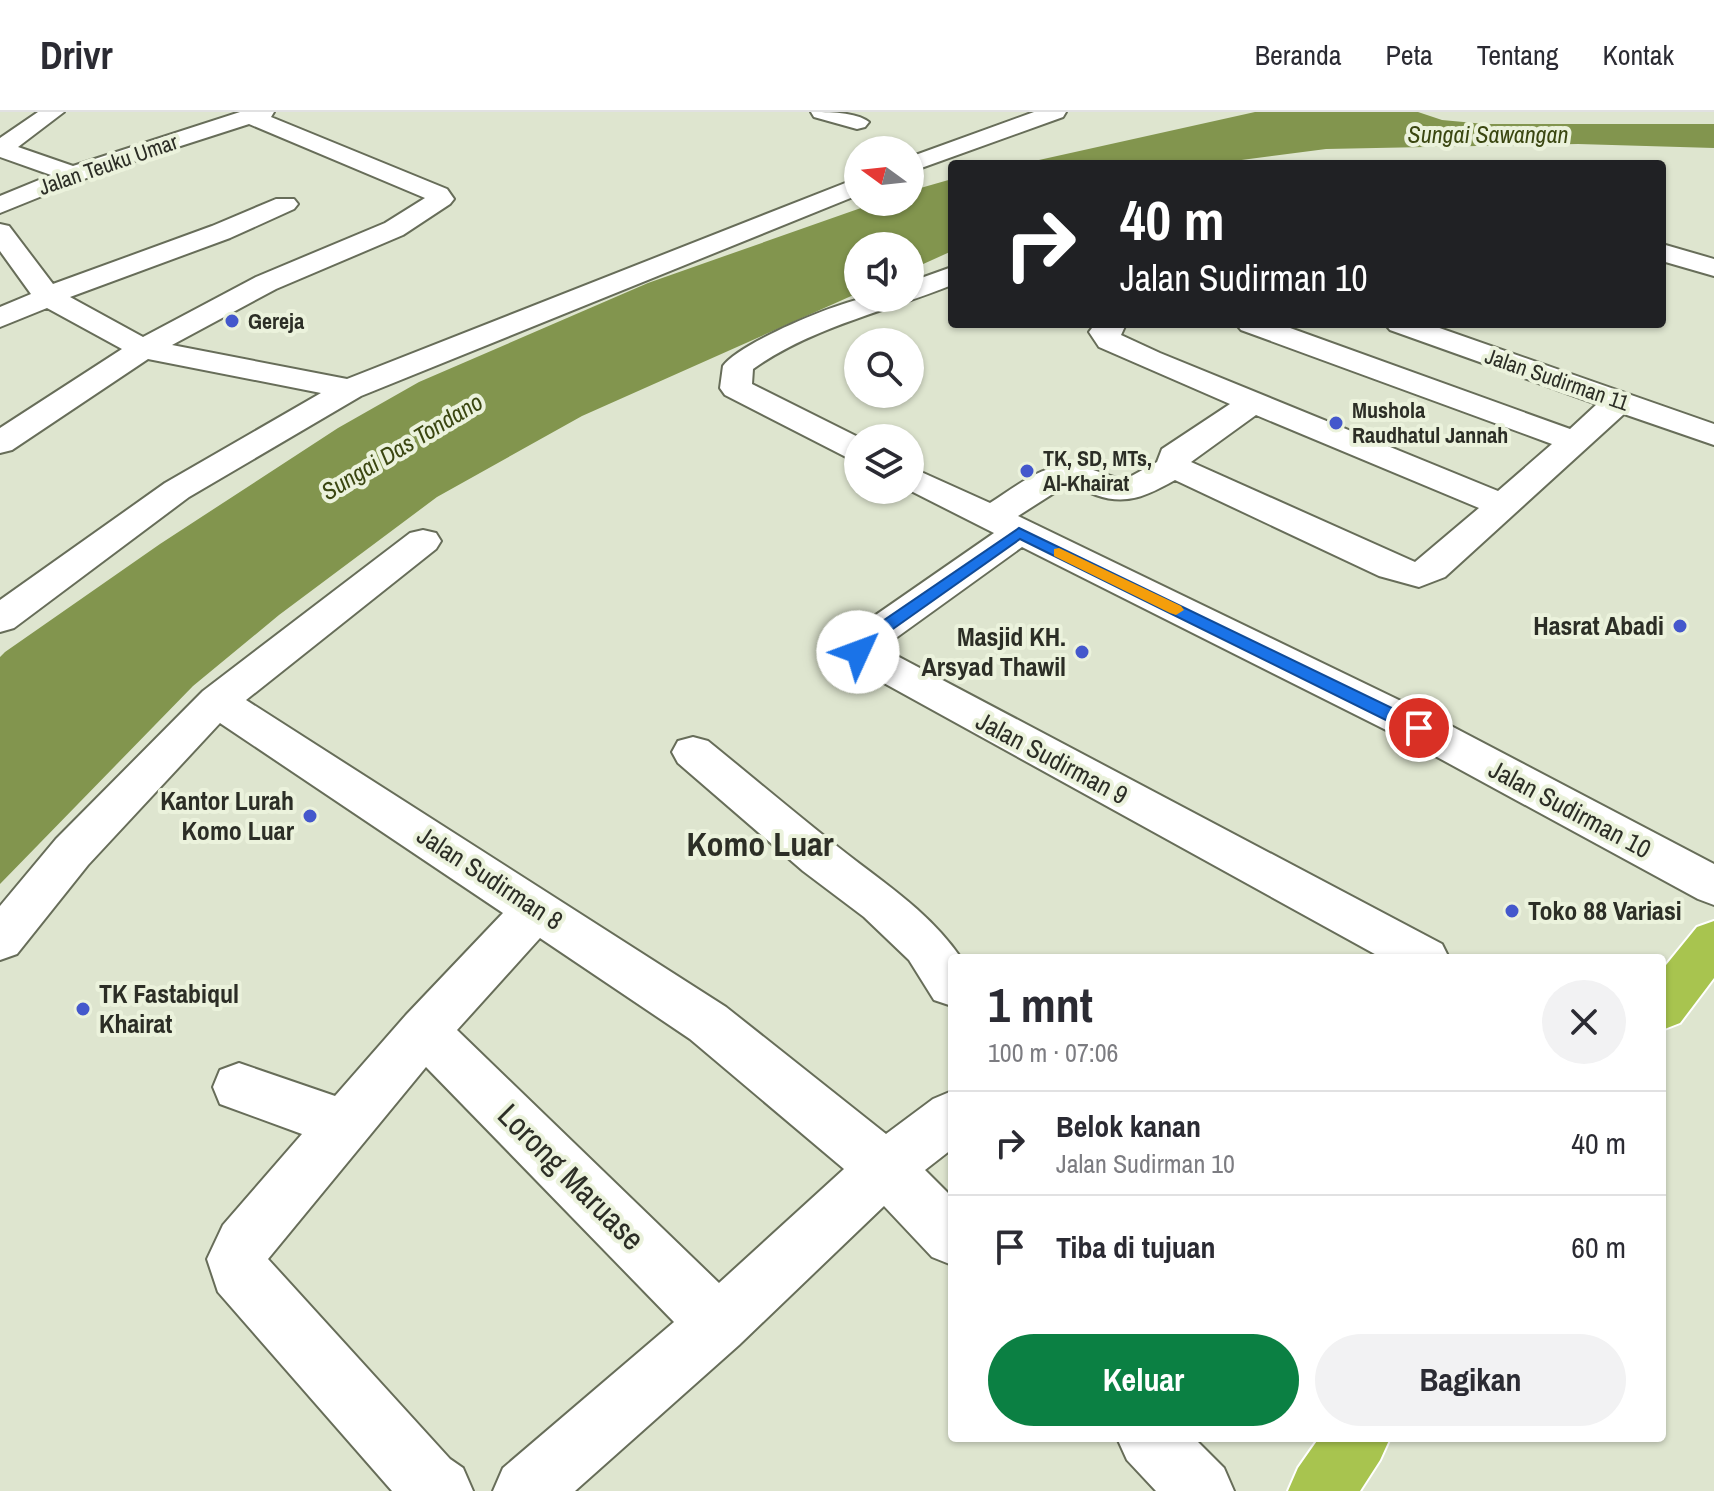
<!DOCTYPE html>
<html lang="id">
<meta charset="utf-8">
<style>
body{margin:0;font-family:"Archivo Narrow",sans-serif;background:#f2f2f3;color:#2b2b33;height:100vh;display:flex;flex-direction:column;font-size:30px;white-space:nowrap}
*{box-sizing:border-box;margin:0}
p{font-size:26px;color:#7c7c81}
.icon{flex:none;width:44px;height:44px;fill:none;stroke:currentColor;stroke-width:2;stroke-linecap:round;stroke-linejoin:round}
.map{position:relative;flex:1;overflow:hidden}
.drawer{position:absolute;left:948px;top:842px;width:718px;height:488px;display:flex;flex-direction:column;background:#fff;border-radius:8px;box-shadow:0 2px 6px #0004}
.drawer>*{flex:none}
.banner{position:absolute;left:948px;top:48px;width:718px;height:168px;border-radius:8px;box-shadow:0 2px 6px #0004;background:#202124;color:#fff;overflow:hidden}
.needle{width:52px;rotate:285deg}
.tools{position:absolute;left:844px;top:24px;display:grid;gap:16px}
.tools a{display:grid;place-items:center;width:80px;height:80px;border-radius:50%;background:#fff;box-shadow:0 2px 6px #0004;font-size:40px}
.pin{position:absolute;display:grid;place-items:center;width:68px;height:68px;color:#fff;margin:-34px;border:4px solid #fff;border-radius:50%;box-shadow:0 2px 8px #0007}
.me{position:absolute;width:88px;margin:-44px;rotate:47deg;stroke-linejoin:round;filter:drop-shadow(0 0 6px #0008)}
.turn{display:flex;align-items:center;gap:28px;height:168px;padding:0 40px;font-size:36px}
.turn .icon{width:104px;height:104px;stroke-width:2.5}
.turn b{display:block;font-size:56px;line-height:68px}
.round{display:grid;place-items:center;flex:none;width:84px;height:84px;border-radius:42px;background:#f2f2f3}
.head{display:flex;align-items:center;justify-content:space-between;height:136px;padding:0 40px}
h1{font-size:48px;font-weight:700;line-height:60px}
.primary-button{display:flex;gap:16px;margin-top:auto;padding:16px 40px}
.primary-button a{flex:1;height:92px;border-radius:48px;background:#0b8043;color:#fff;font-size:32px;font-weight:700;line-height:92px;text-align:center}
.primary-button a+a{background:#f2f2f3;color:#2b2b33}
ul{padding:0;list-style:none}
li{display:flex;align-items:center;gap:24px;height:104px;padding:0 40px;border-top:2px solid #e1e1e2}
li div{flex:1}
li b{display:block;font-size:30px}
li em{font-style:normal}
header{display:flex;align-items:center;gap:48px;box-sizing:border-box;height:112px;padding:0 40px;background:#fff;border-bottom:2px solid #e1e1e2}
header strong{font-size:38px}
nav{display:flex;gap:44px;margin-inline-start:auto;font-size:28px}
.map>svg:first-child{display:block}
.water{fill:#82954e}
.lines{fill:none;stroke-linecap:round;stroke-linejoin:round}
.minor-casing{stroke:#676d59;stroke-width:4}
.highway-casing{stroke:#fff;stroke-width:4}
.minor{fill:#fff;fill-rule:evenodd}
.highway{fill:#a8c44f;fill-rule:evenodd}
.route{fill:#1a73e8;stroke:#114b97;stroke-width:2}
.slow{fill:#f59e0b}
.poi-dot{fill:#4458cc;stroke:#ebf2dc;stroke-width:3}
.labels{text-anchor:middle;stroke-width:8;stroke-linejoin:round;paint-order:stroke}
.far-street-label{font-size:22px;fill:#2c2e26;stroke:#ebf2dc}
.far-poi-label{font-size:22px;font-weight:bold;fill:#2c2e26;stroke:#ebf2dc;text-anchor:start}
.far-water-label{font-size:24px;font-style:italic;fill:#3a4610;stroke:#ebf2dc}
.poi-label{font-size:26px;font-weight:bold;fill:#2c2e26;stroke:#ebf2dc;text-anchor:end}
.street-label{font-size:26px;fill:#2c2e26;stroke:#ebf2dc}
.near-street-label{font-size:32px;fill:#2c2e26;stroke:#ebf2dc}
.district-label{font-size:34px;font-weight:bold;fill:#2c2e26;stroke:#ebf2dc}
</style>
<header>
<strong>Drivr</strong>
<nav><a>Beranda</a><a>Peta</a><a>Tentang</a><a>Kontak</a></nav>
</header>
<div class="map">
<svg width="1714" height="1379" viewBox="0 0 1714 1379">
<rect width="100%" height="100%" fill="#dee5cf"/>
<path class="water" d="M1255 0H1418L1442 8 1485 12H1714V36L1578 32 1326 37 1211 52H1021Z
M952 67V139L910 158V134H858V181L582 304 437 385 279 503 193 574 0 772V545L5 540 160 432 338 316 419 270 648 171 878 90H910V79Z"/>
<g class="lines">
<defs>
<path id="minor" d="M38 0H64L18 35 73 54 240 0H274L271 5 447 77 454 87 450 92 403 123 276 177 172 233 347 267 858 66V83L361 284 189 385 14 516 0 520V488L165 371 321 281 148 247 12 338 0 341V316L122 237 47 196 0 215V195L31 182 0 139V112L9 114 53 172 212 114 276 87H294L298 92 294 97 230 126 70 185 143 225 256 165 385 111 425 86 249 12 109 57 0 101V84L51 63 0 45V26Z
M811 0C828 0 856 0 869 10L865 15 857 17 814 5Z
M1034 0H1066L1063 5 910 60V45Z
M1662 132 1714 147V164L1662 149Z
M952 155V173C887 199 812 215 753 257L752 272 860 326 858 348 846 345 725 283 720 276 723 254C738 232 839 189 867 186 881 184 896 186 910 186V170Z
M1095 212H1126L1121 223 1160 241 1498 379 1552 332 1241 218 1236 212H1279L1570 317 1597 292 1390 218 1385 212H1428L1714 312V333L1624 302 1445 465 1419 475 1379 464 1175 368C1148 383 1127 394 1096 383 1085 379 1076 374 1065 374L1018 404 1434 605 1714 752V793L1698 787 1404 627 1022 435 882 536 1442 832 1449 846H1382L844 549 838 540 844 525 994 421 909 378 910 355 990 391C1019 373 1047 347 1083 355 1098 358 1111 367 1126 367L1157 350 1162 337 1230 292 1099 235 1089 220ZM1256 303 1479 396 1415 450 1191 350Z
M423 418 436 421 441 429 436 437 246 588 726 895 886 1022 933 987 952 979V1037L925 1058 952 1085V1153L932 1145 884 1094 739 1233 575 1379H493L503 1356 674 1210 426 955 268 1147 450 1347 463 1356 473 1379H392L218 1180 207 1147 223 1113 302 1022 220 992 213 975 220 958 239 951 335 984 406 903 503 801 220 611 88 753 17 842 0 848V794L56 727 203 579 410 421ZM540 826 690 927 844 1057 719 1171 457 918Z
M693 625 708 629C750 663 791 698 833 731 879 768 927 797 961 846H952V894L934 888 909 848 864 805 803 759 678 651 672 640 678 629Z
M1117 1326H1194L1224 1356 1234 1379H1156L1127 1348Z"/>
<path id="highway" d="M1714 809V866L1680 911 1662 918V858L1697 815Z
M1319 1326H1390L1380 1348 1360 1379H1288L1298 1356Z"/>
</defs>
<use href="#minor" class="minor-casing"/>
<use href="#highway" class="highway-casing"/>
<use href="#minor" class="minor"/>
<use href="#highway" class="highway"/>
</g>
<path class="route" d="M1019 416 1425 612 1427 616 1425 621H1412L1020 427 866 536 864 544H852L850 534 852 530Z"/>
<path class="slow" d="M1059 436 1181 494 1184 498 1176 503 1170 501 1054 444V437Z"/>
<g class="poi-dot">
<circle cx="232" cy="209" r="8"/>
<circle cx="1336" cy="311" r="8"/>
<circle cx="1027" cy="359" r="8"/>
<circle cx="1680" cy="514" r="8"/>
<circle cx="1082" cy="540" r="8"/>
<circle cx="310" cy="704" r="8"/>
<circle cx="1512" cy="799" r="8"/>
<circle cx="83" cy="897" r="8"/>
</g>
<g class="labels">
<g class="far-street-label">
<text transform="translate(108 52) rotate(-19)" y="8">Jalan Teuku Umar</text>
<text transform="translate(1557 267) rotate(19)" y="8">Jalan Sudirman 11</text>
</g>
<g class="far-poi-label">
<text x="248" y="217">Gereja</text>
<text x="1352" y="306">Mushola<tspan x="1352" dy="25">Raudhatul Jannah</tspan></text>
<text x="1043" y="354">TK, SD, MTs,<tspan x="1043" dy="25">Al-Khairat</tspan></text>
</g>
<g class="far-water-label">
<text x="1488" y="31">Sungai Sawangan</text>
<text transform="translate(402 335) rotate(-31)" y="8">Sungai Das Tondano</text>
</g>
<g class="poi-label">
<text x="1664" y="523">Hasrat Abadi</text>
<text x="1066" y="534">Masjid KH.<tspan x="1066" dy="30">Arsyad Thawil</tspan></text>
<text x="294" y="698">Kantor Lurah<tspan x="294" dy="30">Komo Luar</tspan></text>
<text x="1528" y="808" text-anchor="start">Toko 88 Variasi</text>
<text x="99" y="891" text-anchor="start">TK Fastabiqul<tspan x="99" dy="30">Khairat</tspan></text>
</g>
<g class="street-label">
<text transform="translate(1052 646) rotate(28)" y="9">Jalan Sudirman 9</text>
<text transform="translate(1570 697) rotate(28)" y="9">Jalan Sudirman 10</text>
<text transform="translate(490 766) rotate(33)" y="9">Jalan Sudirman 8</text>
</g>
<g class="near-street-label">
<text transform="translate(571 1065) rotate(45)" y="11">Lorong Maruase</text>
</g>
<g class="district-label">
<text x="760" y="744">Komo Luar</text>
</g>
</g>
</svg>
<div class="tools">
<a><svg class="needle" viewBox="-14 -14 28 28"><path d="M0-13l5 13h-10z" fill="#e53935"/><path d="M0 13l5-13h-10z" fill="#7c7c81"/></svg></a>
<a><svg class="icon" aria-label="sound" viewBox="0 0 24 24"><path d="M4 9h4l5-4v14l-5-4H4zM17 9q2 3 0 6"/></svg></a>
<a><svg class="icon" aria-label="search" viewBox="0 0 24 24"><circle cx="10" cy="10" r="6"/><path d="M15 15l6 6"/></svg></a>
<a><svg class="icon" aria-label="layers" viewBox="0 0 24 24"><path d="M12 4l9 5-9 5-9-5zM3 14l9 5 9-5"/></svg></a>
</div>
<div class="pin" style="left:1419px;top:616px;background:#d93025"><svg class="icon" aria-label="arrive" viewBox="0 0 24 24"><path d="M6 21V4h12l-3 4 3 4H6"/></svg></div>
<svg class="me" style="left:858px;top:540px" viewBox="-20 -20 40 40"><circle r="19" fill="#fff"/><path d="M0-13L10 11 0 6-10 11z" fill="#1a73e8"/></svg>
<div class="banner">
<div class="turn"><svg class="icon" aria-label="right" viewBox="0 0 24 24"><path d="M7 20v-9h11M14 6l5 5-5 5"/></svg><div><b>40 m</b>Jalan Sudirman 10</div></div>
</div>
<section class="drawer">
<div class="head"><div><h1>1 mnt</h1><p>100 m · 07:06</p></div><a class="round"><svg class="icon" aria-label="close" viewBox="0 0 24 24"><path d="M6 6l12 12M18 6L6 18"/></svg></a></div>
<ul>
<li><svg class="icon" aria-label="right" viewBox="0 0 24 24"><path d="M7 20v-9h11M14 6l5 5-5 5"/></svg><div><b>Belok kanan</b><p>Jalan Sudirman 10</p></div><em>40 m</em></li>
<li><svg class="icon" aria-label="arrive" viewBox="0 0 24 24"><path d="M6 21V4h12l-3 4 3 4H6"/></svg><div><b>Tiba di tujuan</b></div><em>60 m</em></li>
</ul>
<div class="primary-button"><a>Keluar</a><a>Bagikan</a></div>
</section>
</div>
